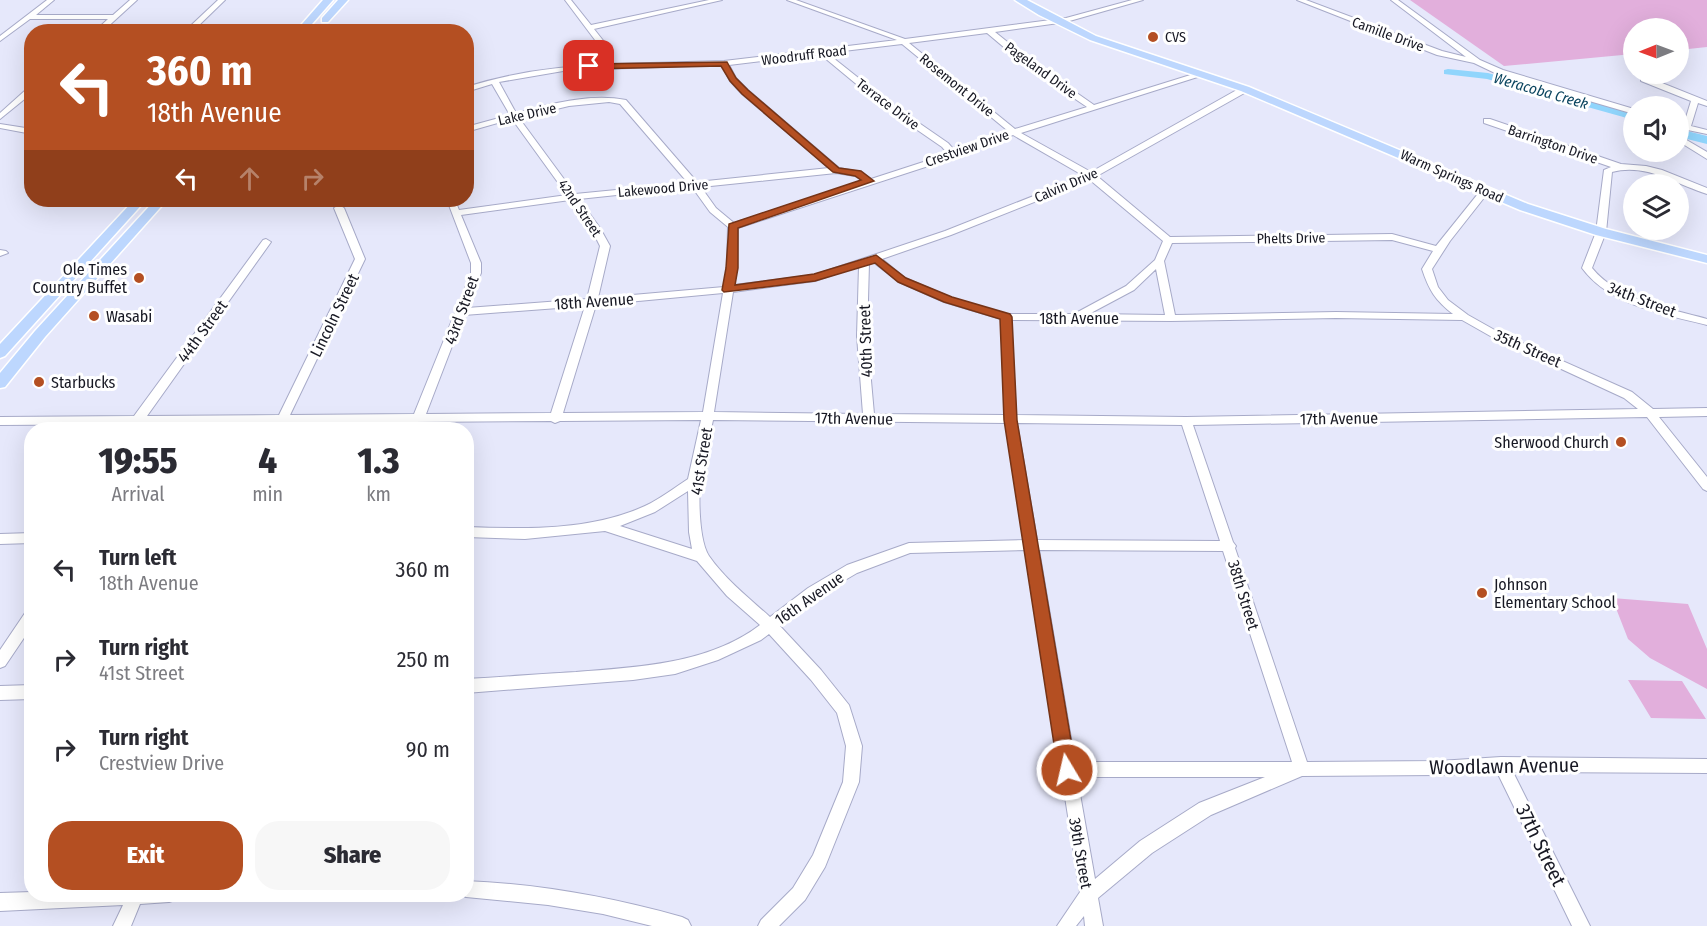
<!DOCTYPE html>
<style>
body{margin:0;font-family:"Fira Sans Condensed",sans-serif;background:#f7f7f7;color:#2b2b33;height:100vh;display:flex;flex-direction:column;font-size:22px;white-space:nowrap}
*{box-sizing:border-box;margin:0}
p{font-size:20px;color:#7c7c81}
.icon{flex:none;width:33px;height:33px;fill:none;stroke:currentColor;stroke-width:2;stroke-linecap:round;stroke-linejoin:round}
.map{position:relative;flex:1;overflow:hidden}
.sheet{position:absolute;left:24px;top:422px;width:450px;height:480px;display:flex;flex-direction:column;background:#fff;border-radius:24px;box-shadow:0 6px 24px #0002}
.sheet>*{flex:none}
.guide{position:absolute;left:24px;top:24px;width:450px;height:183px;border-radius:24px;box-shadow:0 6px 24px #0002;background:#b44f22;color:#fff;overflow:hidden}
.needle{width:39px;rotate:269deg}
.buttons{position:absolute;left:1623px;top:18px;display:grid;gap:12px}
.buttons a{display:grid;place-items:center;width:66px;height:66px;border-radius:50%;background:#fff;box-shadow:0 6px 24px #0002;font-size:30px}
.pin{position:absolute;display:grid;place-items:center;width:51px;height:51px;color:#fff;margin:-26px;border-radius:12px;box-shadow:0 3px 9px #0006}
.me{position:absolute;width:66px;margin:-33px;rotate:351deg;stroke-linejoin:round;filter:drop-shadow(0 0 4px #0008)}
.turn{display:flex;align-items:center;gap:21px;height:126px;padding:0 24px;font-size:27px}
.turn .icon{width:78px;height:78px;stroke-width:2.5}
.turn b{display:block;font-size:42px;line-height:51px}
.lanes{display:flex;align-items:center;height:57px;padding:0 24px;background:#0003;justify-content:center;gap:30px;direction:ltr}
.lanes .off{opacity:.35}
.eta{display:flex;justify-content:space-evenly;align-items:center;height:102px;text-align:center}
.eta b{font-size:36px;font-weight:800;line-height:42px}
.button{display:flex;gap:12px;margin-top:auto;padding:12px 24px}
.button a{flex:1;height:69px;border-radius:24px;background:#b44f22;color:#fff;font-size:24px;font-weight:800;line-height:69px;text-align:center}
.button a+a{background:#f7f7f7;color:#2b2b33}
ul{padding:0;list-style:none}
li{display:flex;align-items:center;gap:18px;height:90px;padding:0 24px}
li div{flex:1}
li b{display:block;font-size:22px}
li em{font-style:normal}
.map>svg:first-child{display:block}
.green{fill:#e2afdc}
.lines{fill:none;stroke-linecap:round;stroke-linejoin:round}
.river{fill:#90d5fc;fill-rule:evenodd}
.minor-casing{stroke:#a7aac8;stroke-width:2}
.major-casing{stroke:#fff;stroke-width:3}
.minor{fill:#fff;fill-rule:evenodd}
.major{fill:#bdd7fe;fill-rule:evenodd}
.route{fill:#b44f22;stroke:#753316;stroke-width:1.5}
.poi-dot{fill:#b44f22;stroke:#fff;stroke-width:2}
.labels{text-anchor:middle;stroke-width:6;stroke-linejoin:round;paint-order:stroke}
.far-street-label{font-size:14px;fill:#171823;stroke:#fff}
.far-poi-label{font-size:14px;fill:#171823;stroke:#fff;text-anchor:start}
.far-water-label{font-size:15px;font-style:italic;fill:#0b455f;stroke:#fff}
.poi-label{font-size:16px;fill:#171823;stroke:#fff;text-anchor:start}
.street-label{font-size:16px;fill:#171823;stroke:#fff}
.near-street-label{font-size:20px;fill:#171823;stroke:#fff}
</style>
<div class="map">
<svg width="1707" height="926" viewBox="0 0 1707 926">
<rect width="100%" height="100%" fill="#e6e8fb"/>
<path class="green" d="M1410 0H1707V47L1679 50 1678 28H1634L1633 54 1504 66Z
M1612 598 1688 604 1707 649V689L1650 658 1628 639Z
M1628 680 1682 681 1706 719 1651 718Z"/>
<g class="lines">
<path class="river" d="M1448 69 1488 73 1634 113V120L1487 79 1444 74V70Z
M1683 130 1707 136V144L1679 137V131Z"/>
<defs>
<path id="minor" d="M47 0H54L36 15H113L130 0H137L102 32H94L108 19H30L0 41V36Z
M218 0H225L192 32H184Z
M565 0H571L591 25 709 0H722L594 29 609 48 613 64 724 61 897 40 787 0H796L905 39 1066 18 1132 0H1143L1066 22 995 32 1031 61 1094 105 1200 72 1207 74 1021 133 1091 172 1242 87H1248V91L1097 176 1170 237 1392 234 1436 246 1481 190H1487V194L1450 241 1432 269 1438 287 1448 300 1468 315 1500 333 1632 392 1653 409 1707 408V416L1659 417 1707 477V491L1703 489 1647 417 1193 425 1233 542 1236 546 1235 548 1307 762 1439 761 1501 757 1707 759V773L1513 772 1590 926H1572L1497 772 1439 775 1302 776 1211 815 1152 853 1098 898 1103 926H1085L1084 916 1076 926H1057L1080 892 1026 550 910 553 857 573 818 596 780 626 821 670 849 705 862 746 859 782 825 867 805 900 779 926H758L761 920 793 888 813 855 843 782 846 746 837 713 811 680 769 634 761 640 718 660 675 674 633 680 466 693V679C503 677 540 674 576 672 638 667 709 664 760 625L727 596 697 561 605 531 525 539 466 537V527C526 529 590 531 645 506 660 499 674 488 688 479L701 420 560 421 555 423 551 421 0 425V417L134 416 263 240 266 239 271 242 147 416 279 415 355 259 334 208 339 205 344 208 365 259 290 415 414 414 471 273V263L447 200H455L459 210 567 195 512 119 466 132V127L510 115 492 84 466 92V87C511 73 558 66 605 65L601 48ZM987 33 1025 65 1087 107 1015 129 909 43ZM902 44 1008 131 955 151 948 143 890 103 827 53ZM820 54 884 107 942 147 948 154 871 179 861 172 839 168 748 90 736 78 729 65ZM722 65 730 81 742 94 829 168 697 182 626 100C590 93 551 104 516 113L499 82 569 70ZM609 102 620 104 688 183 575 194 519 118 569 106ZM1013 135 1084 176 945 231 814 275 734 285 737 268 738 228 956 157ZM836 173 855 176 863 181 734 223 716 208 701 187ZM1090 180 1163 241 1155 260 1126 286 1074 314H1006L952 298 905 278 882 259 951 235ZM692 187 710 212 728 227 727 268 724 287 598 298 610 246 600 228 579 199ZM570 200 591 228 600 246 587 299 467 308 481 273V263L461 215ZM1392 240 1433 251 1422 269C1429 290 1435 300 1453 314L1336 312 1175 315 1164 261 1172 243ZM873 262 899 282 944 302 1001 319 1005 415 874 414 867 336 869 263ZM859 266 857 336 863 414 714 412 733 292 815 281ZM1156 269 1165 315 1089 314 1134 290ZM723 293 703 412 563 413 596 305ZM585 306 551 413 426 414 464 315ZM1336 318 1462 320 1492 337 1624 398 1638 409 1186 417 1016 415 1011 320 1171 321ZM713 420 1006 423 1024 540 909 543 847 565 808 588 770 617C749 598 725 579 709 556 699 541 698 496 701 479 704 459 709 440 713 420ZM1017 423 1182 425 1220 541 1037 540ZM688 491 689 532 692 549 620 526 655 512ZM1039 550 1223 551 1292 762H1075ZM1077 777H1265L1199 803 1140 841 1095 879Z
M1297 0H1306L1442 51 1466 57 1391 0H1398L1480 60 1503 70 1634 109V114L1497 74 1474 63 1437 55Z
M1641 77H1647L1707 101V106L1698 103 1691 126 1707 130V134L1678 128V123L1684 124 1691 101 1641 81Z
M29 87H32V93L0 119V113Z
M1484 119H1490L1621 164 1646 166 1662 170 1707 188V194C1675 184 1647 163 1612 172L1606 232 1592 268C1619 301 1668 308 1707 319V325C1664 314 1610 306 1582 268L1596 232 1604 170 1611 167 1484 123Z
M0 124 32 129V134L0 128Z
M1678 135 1707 152V159L1678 141Z
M0 250 6 251 8 253 0 256Z
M32 533V543L0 544V534Z
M32 608V626L5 666 0 668V650L27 610Z
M32 685V699L0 700V686Z
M466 881C540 884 611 897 682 917L688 920 691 926H652L603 914 548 905 466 897 460 894H466Z
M32 892V894H177L175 900 169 902 140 904 131 926H113L123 905 0 911V893Z"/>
<path id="major" d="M323 0H333L305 32H295Z
M338 0H348L328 22H322V18Z
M1015 0H1027L1096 36 1249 87 1528 204 1606 229 1707 255V263L1596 235 1520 210 1241 91 1090 40 1039 15Z
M134 200H146L5 356 0 358V344Z
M155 200H167L45 337 5 387 0 388V373L35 331Z"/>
</defs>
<use href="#minor" class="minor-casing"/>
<use href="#major" class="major-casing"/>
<use href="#minor" class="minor"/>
<use href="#major" class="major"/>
</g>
<path class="route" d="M727 62 736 78 748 90 839 168 861 171 874 181 738 228V268L735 285 814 274 876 255 906 278 952 297 1010 314 1012 317 1017 420 1076 770 1073 776 1067 778 1061 776 1058 770 1004 420 1000 319 944 302 898 282 875 263 815 281 724 292 722 290 726 268 729 224 861 180 855 176 833 172 742 94 730 81 721 66 589 69 585 66 589 64Z"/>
<g class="poi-dot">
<circle cx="1153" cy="37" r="6"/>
<circle cx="139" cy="278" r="6"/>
<circle cx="94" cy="316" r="6"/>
<circle cx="39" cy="382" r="6"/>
<circle cx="1621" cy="442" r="6"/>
<circle cx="1482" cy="593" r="6"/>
</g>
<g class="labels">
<g class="far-street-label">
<text transform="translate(1388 34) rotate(20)" y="5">Camille Drive</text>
<text transform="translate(804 55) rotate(-7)" y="5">Woodruff Road</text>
<text transform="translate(1041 70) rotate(36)" y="5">Pageland Drive</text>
<text transform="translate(957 85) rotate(39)" y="5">Rosemont Drive</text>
<text transform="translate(888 104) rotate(37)" y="5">Terrace Drive</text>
<text transform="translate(527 114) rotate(-13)" y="5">Lake Drive</text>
<text transform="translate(1553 144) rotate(19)" y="5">Barrington Drive</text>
<text transform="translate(967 148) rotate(-19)" y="5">Crestview Drive</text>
<text transform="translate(1452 176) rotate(24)" y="5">Warm Springs Road</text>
<text transform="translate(1066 185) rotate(-23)" y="5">Calvin Drive</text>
<text transform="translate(663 188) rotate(-5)" y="5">Lakewood Drive</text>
<text transform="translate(580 208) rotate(56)" y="5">42nd Street</text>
<text transform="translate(1291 238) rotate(-1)" y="5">Phelts Drive</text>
</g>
<g class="far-poi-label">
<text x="1165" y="42">CVS</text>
</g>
<g class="far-water-label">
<text transform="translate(1541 91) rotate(16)" y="5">Weracoba Creek</text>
</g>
<g class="poi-label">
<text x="127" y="275" text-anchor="end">Ole Times<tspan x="127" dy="18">Country Buffet</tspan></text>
<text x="106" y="322">Wasabi</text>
<text x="51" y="388">Starbucks</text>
<text x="1609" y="448" text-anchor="end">Sherwood Church</text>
<text x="1494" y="590">Johnson<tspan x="1494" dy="18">Elementary School</tspan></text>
</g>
<g class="street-label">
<text transform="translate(1642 299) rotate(21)" y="6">34th Street</text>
<text transform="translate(594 301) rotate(-4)" y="6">18th Avenue</text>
<text transform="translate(461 310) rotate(-70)" y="6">43rd Street</text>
<text transform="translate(334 315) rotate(-64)" y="6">Lincoln Street</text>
<text x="1079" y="324">18th Avenue</text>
<text transform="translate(202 331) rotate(-54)" y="6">44th Street</text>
<text transform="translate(865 341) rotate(-92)" y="6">40th Street</text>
<text transform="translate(1528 348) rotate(24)" y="6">35th Street</text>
<text transform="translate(854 418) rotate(1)" y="6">17th Avenue</text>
<text transform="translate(1339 418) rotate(-1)" y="6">17th Avenue</text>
<text transform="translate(701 461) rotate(-81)" y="6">41st Street</text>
<text transform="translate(1244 595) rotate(73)" y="6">38th Street</text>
<text transform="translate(809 598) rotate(-35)" y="6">16th Avenue</text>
<text transform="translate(1081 853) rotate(80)" y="6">39th Street</text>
</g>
<g class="near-street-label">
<text transform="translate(1504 766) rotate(-1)" y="7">Woodlawn Avenue</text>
<text transform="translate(1541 845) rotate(64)" y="7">37th Street</text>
</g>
</g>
</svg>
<div class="buttons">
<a><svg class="needle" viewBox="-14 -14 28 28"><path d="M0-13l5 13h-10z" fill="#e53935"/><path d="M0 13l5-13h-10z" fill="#7c7c81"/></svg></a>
<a><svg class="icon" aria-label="sound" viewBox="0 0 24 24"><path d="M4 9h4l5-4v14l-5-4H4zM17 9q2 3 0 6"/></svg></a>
<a><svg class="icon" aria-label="layers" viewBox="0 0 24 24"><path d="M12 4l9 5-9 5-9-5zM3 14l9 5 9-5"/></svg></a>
</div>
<div class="pin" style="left:589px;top:66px;background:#d93025"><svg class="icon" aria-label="arrive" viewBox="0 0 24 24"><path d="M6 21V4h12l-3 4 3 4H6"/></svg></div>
<svg class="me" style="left:1067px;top:770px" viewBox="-20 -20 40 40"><circle r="17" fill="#b44f22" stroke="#fff" stroke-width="3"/><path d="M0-11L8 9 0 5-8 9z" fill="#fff"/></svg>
<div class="guide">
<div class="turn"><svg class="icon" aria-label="left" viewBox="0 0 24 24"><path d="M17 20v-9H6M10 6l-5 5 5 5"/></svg><div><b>360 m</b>18th Avenue</div></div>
<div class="lanes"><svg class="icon" aria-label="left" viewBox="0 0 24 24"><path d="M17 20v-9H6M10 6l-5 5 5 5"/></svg><svg class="icon off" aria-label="ahead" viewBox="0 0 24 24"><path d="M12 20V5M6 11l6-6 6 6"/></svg><svg class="icon off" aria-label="right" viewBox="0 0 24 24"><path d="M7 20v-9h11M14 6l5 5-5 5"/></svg></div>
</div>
<section class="sheet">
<div class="eta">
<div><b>19:55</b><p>Arrival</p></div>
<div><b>4</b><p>min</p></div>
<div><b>1.3</b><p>km</p></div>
</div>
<ul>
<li><svg class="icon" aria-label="left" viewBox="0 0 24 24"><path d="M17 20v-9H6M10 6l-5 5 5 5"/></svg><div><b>Turn left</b><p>18th Avenue</p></div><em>360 m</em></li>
<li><svg class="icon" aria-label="right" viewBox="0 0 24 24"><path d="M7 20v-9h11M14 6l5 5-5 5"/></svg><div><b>Turn right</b><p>41st Street</p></div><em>250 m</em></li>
<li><svg class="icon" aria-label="right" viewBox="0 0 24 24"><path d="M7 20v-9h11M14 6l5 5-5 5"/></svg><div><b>Turn right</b><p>Crestview Drive</p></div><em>90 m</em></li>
</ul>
<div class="button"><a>Exit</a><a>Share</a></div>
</section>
</div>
